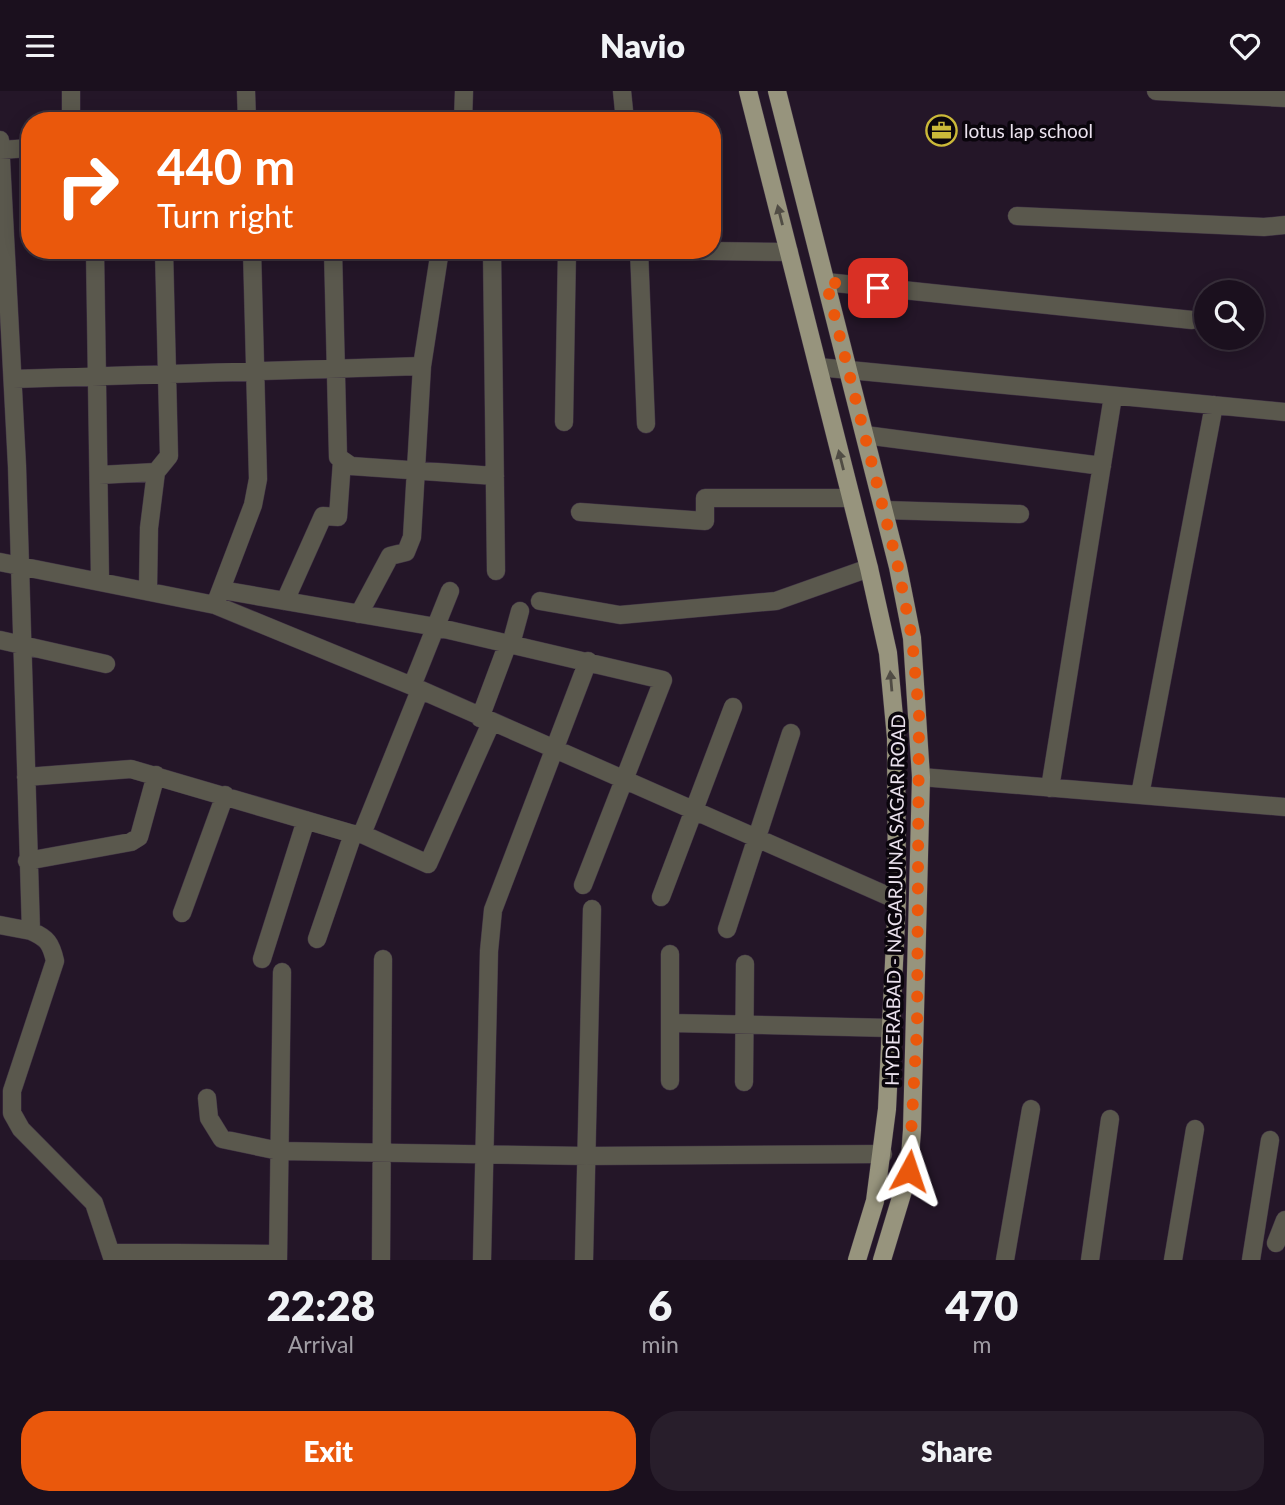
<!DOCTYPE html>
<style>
body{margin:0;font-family:Lato,sans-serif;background:#281e2b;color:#f1f3f6;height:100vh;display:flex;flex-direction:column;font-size:26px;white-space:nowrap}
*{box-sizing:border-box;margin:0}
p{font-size:23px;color:#a09da4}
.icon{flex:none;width:38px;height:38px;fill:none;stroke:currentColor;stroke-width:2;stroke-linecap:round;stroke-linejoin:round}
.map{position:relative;height:1169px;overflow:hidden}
.sheet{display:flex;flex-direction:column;background:#1b101e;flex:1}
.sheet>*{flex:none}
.banner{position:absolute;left:21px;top:21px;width:700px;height:147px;border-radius:28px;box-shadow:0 4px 18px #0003,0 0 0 2px #39303c;background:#ea580c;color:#fff;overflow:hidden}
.controls{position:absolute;left:1194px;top:189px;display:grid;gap:14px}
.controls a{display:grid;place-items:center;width:70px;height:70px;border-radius:50%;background:#1b101e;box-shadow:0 4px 18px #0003,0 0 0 2px #39303c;font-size:35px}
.pin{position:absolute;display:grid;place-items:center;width:60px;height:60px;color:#fff;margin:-30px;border-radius:14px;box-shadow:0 4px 10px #0006}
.me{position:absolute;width:77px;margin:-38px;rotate:5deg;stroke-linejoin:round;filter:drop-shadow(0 0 5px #0008)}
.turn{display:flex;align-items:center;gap:24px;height:147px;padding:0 21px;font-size:32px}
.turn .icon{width:91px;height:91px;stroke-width:2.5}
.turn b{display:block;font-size:49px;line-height:60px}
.eta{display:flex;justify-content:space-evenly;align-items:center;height:119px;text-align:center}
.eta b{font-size:42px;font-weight:800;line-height:49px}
.primary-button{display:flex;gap:14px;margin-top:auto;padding:14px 21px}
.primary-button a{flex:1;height:80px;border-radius:28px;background:#ea580c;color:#fff;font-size:28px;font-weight:800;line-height:80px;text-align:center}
.primary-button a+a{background:#281e2b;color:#f1f3f6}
header{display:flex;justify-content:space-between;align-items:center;height:91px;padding:0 21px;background:#1b101e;font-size:32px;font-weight:800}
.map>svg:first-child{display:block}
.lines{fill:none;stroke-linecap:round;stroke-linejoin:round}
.minor-casing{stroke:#403344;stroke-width:19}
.major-casing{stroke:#403344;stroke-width:19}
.minor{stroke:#5a584d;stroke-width:18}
.major{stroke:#97947d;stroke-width:18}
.oneway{fill:#504c44}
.route{stroke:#ea580c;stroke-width:12;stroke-dasharray:0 21.6}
.labels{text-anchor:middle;stroke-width:7;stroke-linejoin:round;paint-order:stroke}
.poi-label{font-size:19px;fill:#ebe2ee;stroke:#0a050c;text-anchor:start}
.street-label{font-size:19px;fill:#ebe2ee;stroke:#0a050c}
</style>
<header><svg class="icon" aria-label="menu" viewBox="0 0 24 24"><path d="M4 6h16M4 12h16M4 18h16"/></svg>Navio<svg class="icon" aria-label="heart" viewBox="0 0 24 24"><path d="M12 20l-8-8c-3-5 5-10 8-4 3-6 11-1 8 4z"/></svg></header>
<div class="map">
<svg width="1285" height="1169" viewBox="0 0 1285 1169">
<rect width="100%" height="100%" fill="#241628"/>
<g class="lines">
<defs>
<path id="minor" d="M71 0V30
M246 0 247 30
M622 0 625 30
M1156 0 1285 7
M463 30 464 0
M0 49 17 375 31 840C47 847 51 852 55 870L12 1000V1022L21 1038 94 1112 113 1169
M0 59 30 57
M1017 125 1264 136 1285 134
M95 159 100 489
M252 159 258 388 253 414 215 514 412 595 897 809
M333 159 338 366 351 375 495 385
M492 159 496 480
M634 159 789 161
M639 159 646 333
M826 191 1192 229
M818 276 1285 321
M13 288 422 275
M564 331 567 159
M865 344 1102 375
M99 384 156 381 169 365 164 159
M884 419 1020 423
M580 421 705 430V407H851
M0 471 215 514
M148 498 149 437 156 381
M222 499 436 536 663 589 583 794
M285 510 323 425 338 426 342 370
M540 510 620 524 776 510 869 477
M359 523 390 465 406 461 412 446 422 275 440 159
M0 549 106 573
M511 553 520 520
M412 595 450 500
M480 627 508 552
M26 686 131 678 353 743H362L420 599
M921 686 1285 716
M1050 697 1113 305
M1140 704 1214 314
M362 743 428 773 491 632
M27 770 131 751 139 746 156 684
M661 806 733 616
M182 822 225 704
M0 834 31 840
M727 838 791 642
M317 848 353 743
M262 868 306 729
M671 932 891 937
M670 990V863
M744 991 745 873
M207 1007 209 1027 222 1048 279 1060 586 1065 883 1063
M1276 1152 1285 1129
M111 1162H177
M177 1169V1162L278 1163
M278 1169 282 881
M381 1169 383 868
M482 1169 489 860 493 819 588 570
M584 1169 592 818
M1005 1169 1031 1018
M1090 1169 1110 1028
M1173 1169 1195 1038
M1251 1169 1270 1049"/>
<path id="major" d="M748 0 869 477 888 562 896 647 897 809 887 1018 875 1110 857 1169
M777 0 898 476 912 547 921 686 912 1039 909 1080 882 1169"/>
</defs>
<use href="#minor" class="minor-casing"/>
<use href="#major" class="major-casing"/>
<use href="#minor" class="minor"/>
<use href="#major" class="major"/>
</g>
<defs><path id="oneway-solid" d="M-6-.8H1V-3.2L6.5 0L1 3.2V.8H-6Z" transform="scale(1.75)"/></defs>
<g class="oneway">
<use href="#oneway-solid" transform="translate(780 124) rotate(-104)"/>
<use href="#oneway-solid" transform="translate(841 369) rotate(-104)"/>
<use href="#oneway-solid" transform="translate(891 590) rotate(-95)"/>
</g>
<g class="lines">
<path class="route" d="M878 197 826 191 898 476 912 547 919 624 917 937 909 1080"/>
</g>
<defs>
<symbol id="office-ring" viewBox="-11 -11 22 22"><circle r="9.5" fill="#0a050c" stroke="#cbb939" stroke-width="1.5"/><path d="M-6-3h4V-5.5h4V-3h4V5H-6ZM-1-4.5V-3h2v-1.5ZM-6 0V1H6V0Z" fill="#cbb939"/></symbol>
</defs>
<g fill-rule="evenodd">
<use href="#office-ring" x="924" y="22" width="35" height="35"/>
</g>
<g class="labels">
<g class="poi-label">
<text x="964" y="47">lotus lap school</text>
</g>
<g class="street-label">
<text transform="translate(895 809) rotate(-89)" y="7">HYDERABAD - NAGARJUNA SAGAR ROAD</text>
</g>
</g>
</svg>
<div class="controls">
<a><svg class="icon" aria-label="search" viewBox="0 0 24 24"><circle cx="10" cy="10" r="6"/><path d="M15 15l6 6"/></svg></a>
</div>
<div class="pin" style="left:878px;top:197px;background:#d93025"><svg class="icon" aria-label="arrive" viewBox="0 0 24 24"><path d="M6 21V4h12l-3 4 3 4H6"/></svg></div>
<svg class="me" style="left:909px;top:1080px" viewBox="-20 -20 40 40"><path d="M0-17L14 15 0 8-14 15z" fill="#ea580c" stroke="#fff" stroke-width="4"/></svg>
<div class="banner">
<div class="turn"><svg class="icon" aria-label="right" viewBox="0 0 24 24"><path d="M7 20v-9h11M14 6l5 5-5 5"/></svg><div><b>440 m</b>Turn right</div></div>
</div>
</div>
<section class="sheet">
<div class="eta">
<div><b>22:28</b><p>Arrival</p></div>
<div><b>6</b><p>min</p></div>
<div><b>470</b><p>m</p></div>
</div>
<div class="primary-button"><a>Exit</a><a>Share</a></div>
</section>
